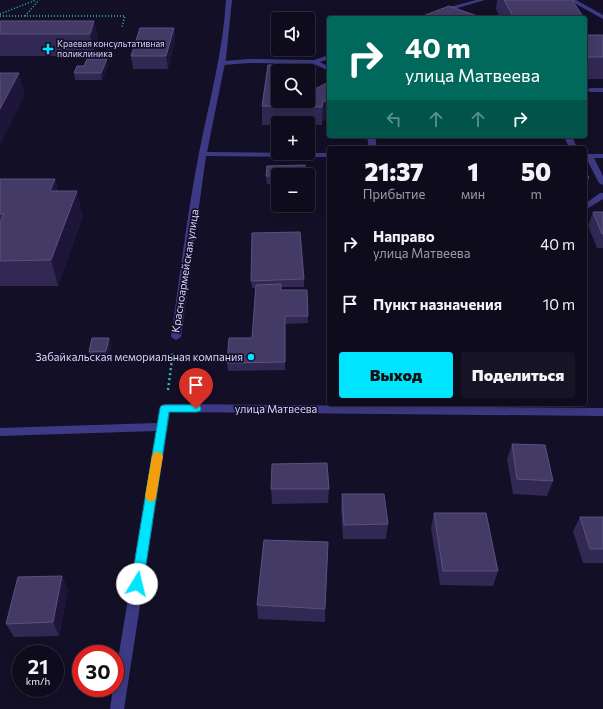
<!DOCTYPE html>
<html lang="ru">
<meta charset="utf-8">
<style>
body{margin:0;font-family:Commissioner,sans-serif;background:#171425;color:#f1f3f6;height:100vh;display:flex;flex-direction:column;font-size:15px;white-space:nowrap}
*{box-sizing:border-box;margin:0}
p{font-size:13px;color:#9b9ba3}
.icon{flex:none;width:22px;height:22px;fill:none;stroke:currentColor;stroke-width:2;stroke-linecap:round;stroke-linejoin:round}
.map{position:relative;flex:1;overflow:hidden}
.side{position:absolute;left:327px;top:146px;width:260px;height:260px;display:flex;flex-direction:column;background:#0e0b1c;border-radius:4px;box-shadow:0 2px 10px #0003,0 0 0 1px #2e2b3b}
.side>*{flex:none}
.top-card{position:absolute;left:327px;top:16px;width:260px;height:122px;border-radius:4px;box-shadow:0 2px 10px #0003,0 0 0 1px #2e2b3b;background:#00695c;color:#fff;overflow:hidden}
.buttons{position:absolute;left:271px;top:12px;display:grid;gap:8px}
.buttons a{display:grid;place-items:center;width:44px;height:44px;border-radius:4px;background:#0e0b1c;box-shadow:0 2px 10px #0003,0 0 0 1px #2e2b3b;font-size:20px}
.speed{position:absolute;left:12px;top:645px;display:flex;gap:8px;font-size:20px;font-weight:700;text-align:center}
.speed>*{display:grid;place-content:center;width:52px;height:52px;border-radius:50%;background:#0e0b1c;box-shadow:0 2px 10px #0003,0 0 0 1px #2e2b3b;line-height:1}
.speed small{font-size:10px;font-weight:400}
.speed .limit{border:6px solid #d22;background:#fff;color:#111}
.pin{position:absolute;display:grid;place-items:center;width:34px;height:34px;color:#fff;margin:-41px -17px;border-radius:50% 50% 50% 0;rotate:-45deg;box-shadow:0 0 4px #0007}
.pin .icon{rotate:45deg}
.me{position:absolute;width:44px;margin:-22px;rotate:9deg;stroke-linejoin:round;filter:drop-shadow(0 0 3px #0008)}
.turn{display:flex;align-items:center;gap:14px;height:84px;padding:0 12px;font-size:18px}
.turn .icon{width:52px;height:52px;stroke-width:2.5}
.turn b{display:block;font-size:28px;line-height:34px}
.lanes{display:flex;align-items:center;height:38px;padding:0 12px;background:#0003;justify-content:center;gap:20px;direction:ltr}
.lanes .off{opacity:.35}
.eta{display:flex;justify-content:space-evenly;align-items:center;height:68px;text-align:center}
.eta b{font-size:24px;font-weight:800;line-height:28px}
.button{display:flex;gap:8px;margin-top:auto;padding:8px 12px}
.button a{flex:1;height:46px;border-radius:4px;background:#00e5ff;color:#111;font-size:16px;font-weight:800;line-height:46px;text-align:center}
.button a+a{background:#171425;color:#f1f3f6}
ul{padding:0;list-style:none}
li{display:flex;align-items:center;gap:12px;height:60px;padding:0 12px}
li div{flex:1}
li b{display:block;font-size:15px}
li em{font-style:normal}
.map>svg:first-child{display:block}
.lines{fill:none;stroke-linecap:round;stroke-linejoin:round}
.path-far1{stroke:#2fb8b0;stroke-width:1.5;stroke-dasharray:1 2;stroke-linecap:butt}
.path{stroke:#2fb8b0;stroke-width:2.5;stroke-dasharray:2 3;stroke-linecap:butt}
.lane{fill:#3d3a85;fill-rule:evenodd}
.street{fill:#3d3a85;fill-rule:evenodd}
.wall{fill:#312854;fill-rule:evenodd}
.shaded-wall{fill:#1d163a}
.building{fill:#433a66;stroke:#5a527e}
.route{fill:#00e5ff;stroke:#0095a6}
.slow{fill:#f59e0b}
.poi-dot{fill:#00e5ff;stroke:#130f26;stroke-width:1.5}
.labels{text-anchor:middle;stroke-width:3.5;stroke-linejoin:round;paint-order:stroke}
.far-poi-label{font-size:9px;fill:#d9d4ff;stroke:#130f26;text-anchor:start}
.street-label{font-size:11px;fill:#d9d4ff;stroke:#130f26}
.poi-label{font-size:11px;fill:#d9d4ff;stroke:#130f26;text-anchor:end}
</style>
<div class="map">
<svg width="603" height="709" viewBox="0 0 603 709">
<rect width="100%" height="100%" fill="#130f26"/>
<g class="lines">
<path class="path-far1" d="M0 14 36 0
M0 16H125L122 27
M25 16 39 0"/>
<path class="path" d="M168 390 173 352"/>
<path class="lane" d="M476 0H485L454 9 434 18H426L450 7Z
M569 0H576L603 15V19Z
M329 55V59L320 62 329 67V71L314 64 249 63 223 65 220 63 223 61 249 59 314 60Z
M603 88V92H590L587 90 590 88Z
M367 136H375L377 148H369Z
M564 136H572L577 148H569Z
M586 154H589L593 156 603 176V185L599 183 585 156Z
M600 193H603V199L585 210V204Z"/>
<path class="street" d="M226 0H232L226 58 207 152 329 153V157L206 156 181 337 176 340 171 337C180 276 187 214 199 153 209 102 223 52 226 0Z
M585 154H603V158H585Z
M165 404 603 408V416L170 412 124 709H110L113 688H115V677L156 431 0 436V428L157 423 161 405Z"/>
</g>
<path class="wall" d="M497 0H572L584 18H500L496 9Z
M423 16 483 18H423Z
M0 21H94L98 42 94 56H0Z
M174 28 175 40 168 69H133L131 56Z
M585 35H603V79H585Z
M311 64V88H317L329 82V118L322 121V125H308V123H278V125H262V106L268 65ZM278 71H308V101H278Z
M108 65 102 80H75L74 73Z
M585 171 589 178 585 191Z
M278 175V184H267L266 176Z
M0 179H55L58 191 83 216 58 286H0Z
M593 212H603V248H597L588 226Z
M304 279V287H281V290L308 316V323L285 324V370L228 371 227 363 252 338 255 288H252L251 281Z
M109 338 111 346 108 359H91L89 352Z
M512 444 553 481 547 496 513 494 507 459Z
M271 489H329L328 503 272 504Z
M342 494 388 524 386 539H343L341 509Z
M434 513 498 571 493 586 440 585 431 528Z
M580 517H603V563H583L573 531Z
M62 576 68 590 59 636 14 637 6 624Z
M257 605 325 609V622L258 619Z"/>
<path class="shaded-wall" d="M94 21 98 42 94 56 90 34Z
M174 28 175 40 168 69 166 56Z
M107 59 108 65 102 80 101 73Z
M19 73 25 95 0 145V109Z
M329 99V118L322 121V125L323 102Z
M55 179 61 204 50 191Z
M77 191 83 216 58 286 51 260Z
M109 338 111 346 108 359 106 351Z
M62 576 68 590 59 636 53 622Z"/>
<path class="building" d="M504 0H572L584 18H514Z
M449 6 483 18H429L423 16Z
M0 21H94L90 34H0Z
M140 28H174L166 56H131Z
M585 35H603V57H585Z
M87 59H107L101 73H74L77 66H84Z
M311 64 312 73H308V71H278V101H308V88H317L329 82V99L323 102 322 107 262 106 268 65Z
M0 73H19L0 109Z
M305 165 306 175H278V176H266L267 166Z
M585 171 589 178H585Z
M0 179H55L50 191H77L51 260 0 261V223L4 214H0Z
M593 212H603V234H602Z
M300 232 304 279 251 281 252 233Z
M281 284V290H307L308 316H285V362L227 363 229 338H252L256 285Z
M92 338H109L106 351 89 352Z
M512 444 545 445 553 481 517 479Z
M327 463 329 489H271L272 464Z
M342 494H384L388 524 344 525Z
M434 513H486L498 571H443Z
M580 517H603V549H590Z
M264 540 328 542 325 609 257 605Z
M62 576 53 622 6 624 18 577Z"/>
<path class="route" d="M165 405H196L200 406 201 409 200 411 196 412H169L143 584 141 587 137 589 133 587 131 584 160 408 161 406Z"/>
<path class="slow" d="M157 452 161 453 163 456 156 497 155 500 151 502 147 500 145 497 152 456 154 453Z"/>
<g class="poi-dot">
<path d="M46 43h4v4h4v4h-4v4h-4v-4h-4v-4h4z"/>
<circle cx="251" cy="357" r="4"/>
</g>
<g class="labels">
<g class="far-poi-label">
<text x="57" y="47">Краевая консультативная<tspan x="57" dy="10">поликлиника</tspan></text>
</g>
<g class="street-label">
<text transform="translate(185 271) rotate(-81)" y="4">Красноармейская улица</text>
<text x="276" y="413">улица Матвеева</text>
</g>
<g class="poi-label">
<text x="243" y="361">Забайкальская мемориальная компания</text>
</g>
</g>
</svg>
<div class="buttons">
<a><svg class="icon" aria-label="sound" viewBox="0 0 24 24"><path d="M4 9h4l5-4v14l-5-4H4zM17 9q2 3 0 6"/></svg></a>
<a><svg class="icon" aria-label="search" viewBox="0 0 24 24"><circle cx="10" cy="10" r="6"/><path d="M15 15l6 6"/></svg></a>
<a>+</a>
<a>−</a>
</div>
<div class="speed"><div>21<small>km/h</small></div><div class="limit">30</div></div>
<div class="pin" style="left:196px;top:409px;background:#d93025"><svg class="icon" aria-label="arrive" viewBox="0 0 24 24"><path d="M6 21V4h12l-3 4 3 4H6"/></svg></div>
<svg class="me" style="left:137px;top:584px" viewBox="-20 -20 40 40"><circle r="19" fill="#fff"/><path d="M0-13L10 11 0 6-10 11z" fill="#00e5ff"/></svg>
<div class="top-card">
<div class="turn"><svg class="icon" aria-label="right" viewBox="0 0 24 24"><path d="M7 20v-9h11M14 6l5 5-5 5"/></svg><div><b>40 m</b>улица Матвеева</div></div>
<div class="lanes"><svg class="icon off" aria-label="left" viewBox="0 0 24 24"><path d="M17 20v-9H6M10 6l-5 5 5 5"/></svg><svg class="icon off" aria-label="ahead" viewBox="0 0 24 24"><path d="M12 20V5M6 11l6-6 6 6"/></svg><svg class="icon off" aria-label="ahead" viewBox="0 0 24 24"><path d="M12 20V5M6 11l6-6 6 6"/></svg><svg class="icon" aria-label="right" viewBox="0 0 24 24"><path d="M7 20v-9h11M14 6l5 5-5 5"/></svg></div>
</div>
<section class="side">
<div class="eta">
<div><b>21:37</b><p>Прибытие</p></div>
<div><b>1</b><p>мин</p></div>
<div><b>50</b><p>m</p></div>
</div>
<ul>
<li><svg class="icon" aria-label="right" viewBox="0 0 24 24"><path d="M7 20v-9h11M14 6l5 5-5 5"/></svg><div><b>Направо</b><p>улица Матвеева</p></div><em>40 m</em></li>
<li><svg class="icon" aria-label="arrive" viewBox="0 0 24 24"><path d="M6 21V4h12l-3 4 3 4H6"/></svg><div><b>Пункт назначения</b></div><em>10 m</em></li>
</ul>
<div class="button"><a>Выход</a><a>Поделиться</a></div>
</section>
</div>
